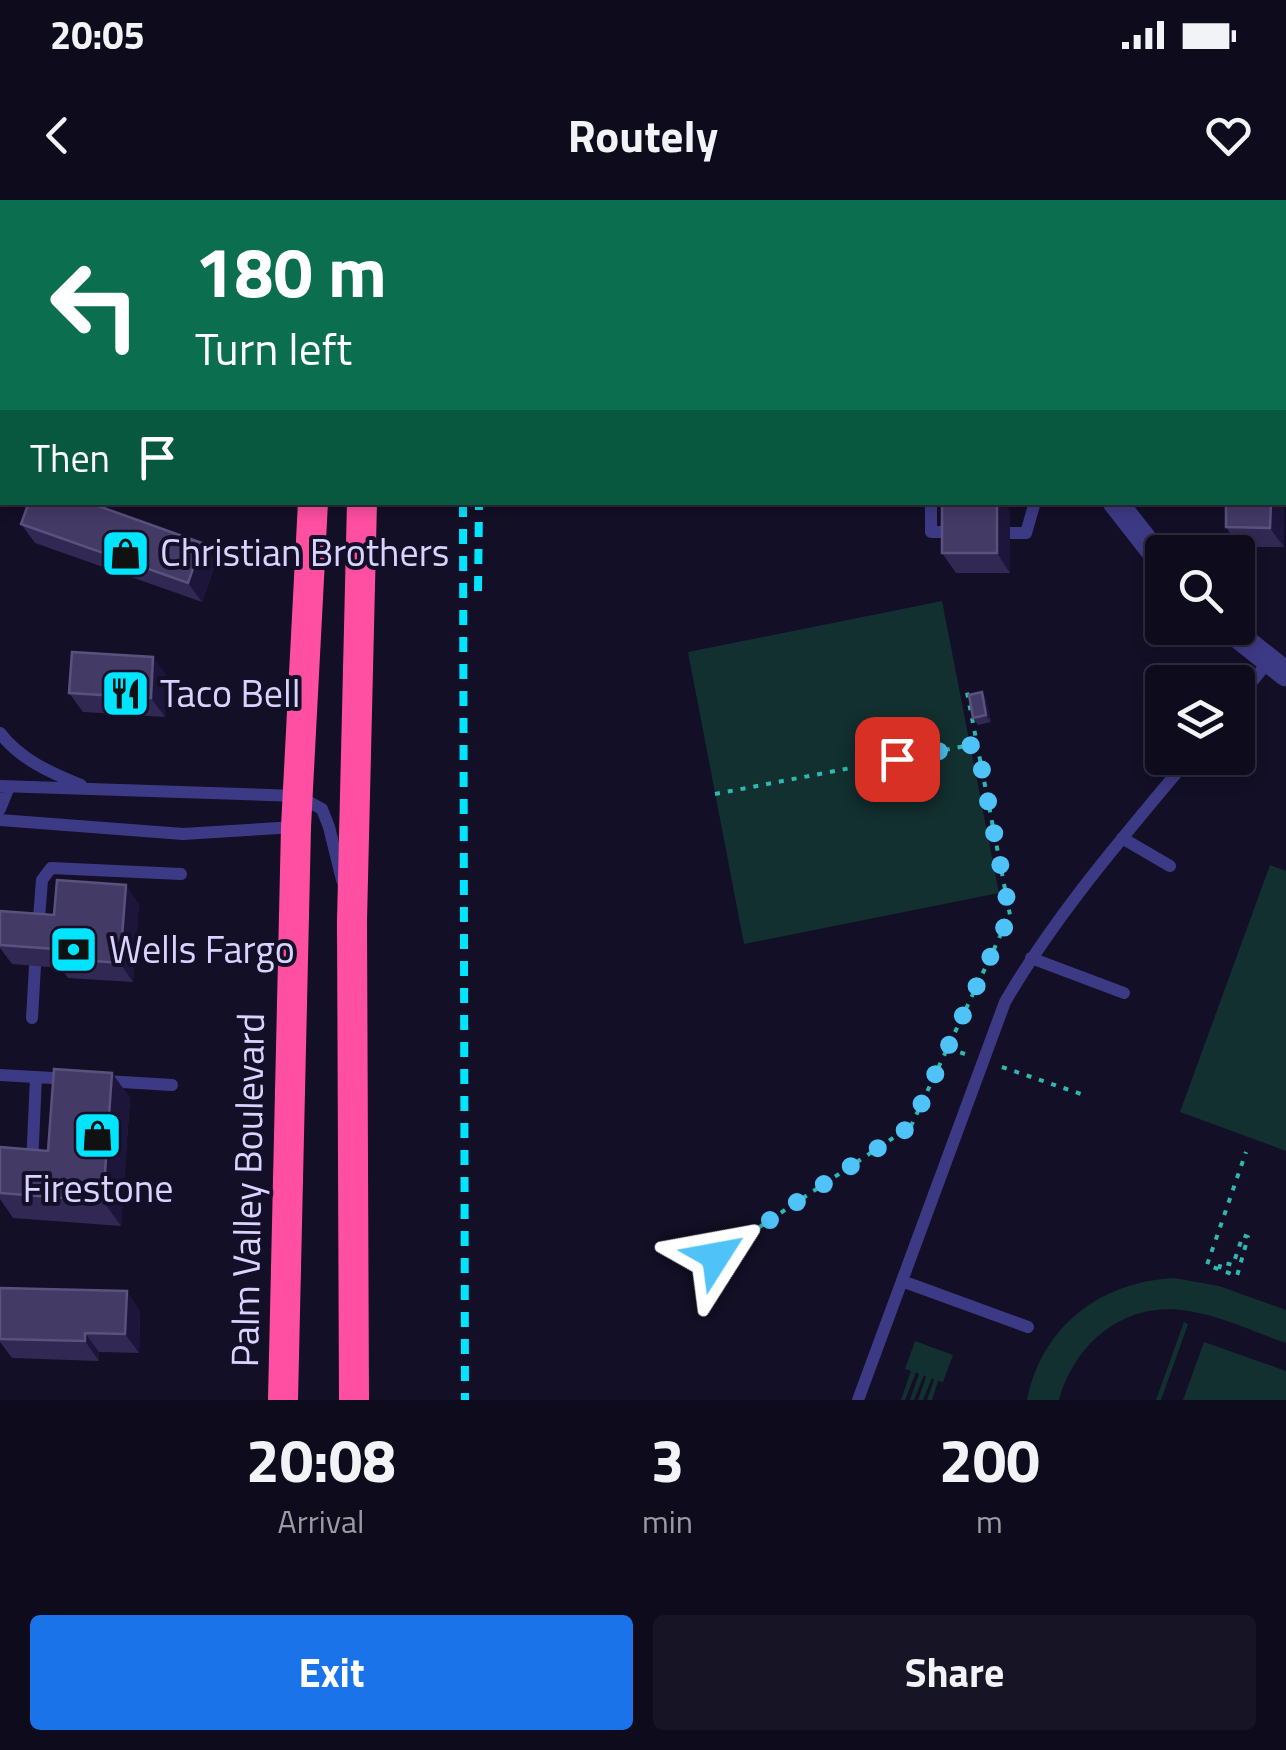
<!DOCTYPE html>
<style>
body{margin:0;font-family:"Titillium Web",sans-serif;background:#171425;color:#f1f3f6;height:100vh;display:flex;flex-direction:column;font-size:38px;white-space:nowrap}
*{box-sizing:border-box;margin:0}
p{font-size:32px;color:#9b9ba3}
.icon{flex:none;width:55px;height:55px;fill:none;stroke:currentColor;stroke-width:2;stroke-linecap:round;stroke-linejoin:round}
.map{position:relative;height:1200px;overflow:hidden}
.sheet{display:flex;flex-direction:column;background:#0e0b1c;flex:1}
.sheet>*{flex:none}
.banner{position:absolute;left:0px;top:0px;width:1288px;height:305px;box-shadow:0 5px 15px #0003,0 0 0 2px #2e2b3b;background:#0b6e4f;color:#fff;overflow:hidden}
.controls{position:absolute;left:1145px;top:335px;display:grid;gap:20px}
.controls a{display:grid;place-items:center;width:110px;height:110px;border-radius:10px;background:#0e0b1c;box-shadow:0 5px 15px #0003,0 0 0 2px #2e2b3b;font-size:50px}
.pin{position:absolute;display:grid;place-items:center;width:85px;height:85px;color:#fff;margin:-42px;border-radius:20px;box-shadow:0 5px 15px #0006}
.me{position:absolute;width:110px;margin:-55px;rotate:56deg;stroke-linejoin:round;filter:drop-shadow(0 0 8px #0008)}
.turn{display:flex;align-items:center;gap:35px;height:210px;padding:0 30px;font-size:45px}
.turn .icon{width:130px;height:130px;stroke-width:2.5}
.turn b{display:block;font-size:70px;line-height:85px}
.then{display:flex;align-items:center;height:95px;padding:0 30px;background:#0003;gap:20px;font-size:38px}
.eta{display:flex;justify-content:space-evenly;align-items:center;height:170px;text-align:center}
.eta b{font-size:60px;font-weight:700;line-height:70px}
.primary-button{display:flex;gap:20px;margin-top:auto;padding:20px 30px}
.primary-button a{flex:1;height:115px;border-radius:10px;background:#1a73e8;color:#fff;font-size:40px;font-weight:700;line-height:115px;text-align:center}
.primary-button a+a{background:#171425;color:#f1f3f6}
.status{display:flex;justify-content:space-between;align-items:center;height:70px;padding:0 50px;background:#0e0b1c;direction:ltr}
.status svg{height:28px;fill:currentColor}
header{display:flex;justify-content:space-between;align-items:center;height:130px;padding:0 30px;background:#0e0b1c;font-size:45px;font-weight:700}
.map>svg:first-child{display:block}
.green{fill:#12302f}
.lines{fill:none;stroke-linecap:round;stroke-linejoin:round}
.path{stroke:#2fb8b0;stroke-width:4;stroke-dasharray:5 8;stroke-linecap:butt}
.lane{stroke:#3d3a85;stroke-width:12}
.street{stroke:#3d3a85;stroke-width:25}
.highway{stroke:#ff4fa3;stroke-width:30}
.rail{stroke:#00e5ff;stroke-width:8;stroke-dasharray:15 12;stroke-linecap:butt}
.wall{fill:#312854}
.shaded-wall{fill:#1d163a}
.building{fill:#433a66;stroke:#5a527e;stroke-width:2.5}
.route{stroke:#4fc3f7;stroke-width:18;stroke-dasharray:0 32.4}
.labels{text-anchor:middle;stroke-width:8;stroke-linejoin:round;paint-order:stroke}
.poi-label{font-size:38px;fill:#d9d4ff;stroke:#130f26;text-anchor:start}
.street-label{font-size:38px;fill:#d9d4ff;stroke:#130f26}
</style>
<div class="status"><b>20:05</b><svg viewBox="0 0 49 12"><path d="M0 12V9h3v3zM5 12V6h3v6zM10 12V3h3v9zM15 12V0h3v12zM26 1h20v11H26zM47 4h2v5h-2z"/></svg></div>
<header><svg class="icon" aria-label="back" viewBox="0 0 24 24"><path d="M15 5l-7 7 7 7"/></svg>Routely<svg class="icon" aria-label="heart" viewBox="0 0 24 24"><path d="M12 20l-8-8c-3-5 5-10 8-4 3-6 11-1 8 4z"/></svg></header>
<div class="map">
<svg width="1286" height="1200" viewBox="0 0 1286 1200">
<rect width="100%" height="100%" fill="#130f26"/>
<path class="green" d="M942 401 999 693 744 744 688 452Z
M1270 665 1286 671V951L1180 912Z
M1174 1078 1219 1086 1286 1110V1143C1254 1132 1222 1116 1188 1111 1126 1100 1075 1142 1059 1200H1027C1042 1126 1100 1082 1174 1078Z
M1184 1122 1188 1124 1161 1200H1156Z
M915 1141 953 1155 943 1182 938 1181 932 1200H927L934 1180 932 1178 923 1200H918L926 1177 924 1175 914 1200H910L919 1174 916 1172 905 1200H901L911 1171 905 1169Z
M1204 1142 1286 1171V1200H1183Z"/>
<g class="lines">
<path class="path" d="M715 594 976 544
M948 848 965 854
M1002 867 1087 896
M716 1056 911 926 1010 715 966 487
M1219 1069 1221 1062 1233 1065 1243 1035 1248 1037 1237 1076 1207 1065 1246 952"/>
<path class="lane" d="M724 0 725 2
M528 2V0
M801 2 809 0
M0 52 2 53
M0 90 2 98
M0 222 2 223
M0 292 2 285
M931 302V332H955
M1010 333H1026L1035 302
M1238 499 1268 462
M0 533C21 560 51 573 81 585
M0 586 298 596 322 609 329 627 342 680
M0 609 9 587
M0 620 183 634 296 627
M1122 638 1170 666
M38 731 42 680 51 668 181 674
M1031 758 1124 793
M32 818 35 766
M0 875 70 879
M105 881 172 885
M32 965 36 877
M902 1081 1028 1127
M858 1200 1005 802C1056 714 1124 636 1189 558"/>
<path class="street" d="M998 0V2
M1115 302 1162 362
M1228 428 1286 474"/>
<path class="highway" d="M353 0V2
M283 1200 296 627 313 302
M354 1200 352 721 362 302"/>
<path class="rail" d="M463 0V2
M478 0V2
M463 302 465 1200
M478 391 479 302"/>
</g>
<path class="wall" d="M136 0H209L208 2H137Z
M535 0H708L709 2H537Z
M1284 302V347H1239L1226 327Z
M1010 312V373H956L942 353Z
M21 324 202 343 216 363 202 402 35 343Z
M167 476 165 517 83 512 69 493Z
M982 492 986 499 991 522 978 525 973 518Z
M139 704 133 782 68 778 61 768 12 764 0 748V711L54 715Z
M112 873 130 898 121 1026 13 1018 0 999V947L48 951Z
M0 1088 140 1111 139 1153 99 1152V1161L12 1158 0 1142Z"/>
<path class="shaded-wall" d="M191 0H209L208 2H191Z
M997 302H1004L1010 312V373L997 353Z
M1271 302H1284V347L1270 328Z
M202 343 216 363 202 402 188 383Z
M153 457 167 476 165 517 151 498Z
M982 492 986 499 991 522 986 515Z
M126 685 139 704 133 782 120 763Z
M112 873 130 898 121 1026 103 1001Z
M127 1091 140 1111 139 1153 125 1134Z
M85 1133 99 1152V1161L85 1141Z"/>
<path class="building" d="M151 0H191V2H151Z
M648 0 641 2H537L535 0Z
M29 302H87L202 343 188 383 21 324Z
M942 302H997V353H942Z
M1226 302H1271L1270 328 1226 327Z
M72 452 153 457 151 498 69 493Z
M982 492 986 515 973 518 969 495Z
M57 680 126 685 120 763 54 758 55 749 0 745V711L54 715Z
M54 869 112 873 103 1001 0 993V947L48 951Z
M0 1088 127 1091 125 1134 85 1133V1141L0 1139Z"/>
<g class="lines">
<path class="route" d="M716 1056 911 926 1010 715 977 544 897 559"/>
</g>
<defs>
<symbol id="shop-square" viewBox="-11 -11 22 22"><rect x="-9" y="-9" width="18" height="18" rx="4" fill="#00e5ff" stroke="#130f26"/><path d="M-5-2.5h2.3a2.7 3.5 0 0 1 5.4 0H5L5.5 6h-11ZM-1.5-2.5h3a1.5 2.3 0 0 0-3 0Z" fill="#111"/></symbol>
<symbol id="restaurant-square" viewBox="-11 -11 22 22"><rect x="-9" y="-9" width="18" height="18" rx="4" fill="#00e5ff" stroke="#130f26"/><path d="M-5-6h1v4h1v-4h1v4h1v-4h1v5L-1.5 .5V6h-2V.5L-5-1ZM5-6V6H3V1.5H1.5Q1.5-4 5-6Z" fill="#111"/></symbol>
<symbol id="bank-square" viewBox="-11 -11 22 22"><rect x="-9" y="-9" width="18" height="18" rx="4" fill="#00e5ff" stroke="#130f26"/><path d="M-6-4H6V4H-6ZM0-2.3a2.3 2.3 0 1 0 0 4.6a2.3 2.3 0 1 0 0-4.6Z" fill="#111"/></symbol>
</defs>
<g fill-rule="evenodd">
<use href="#shop-square" x="98" y="326" width="55" height="55"/>
<use href="#restaurant-square" x="98" y="466" width="55" height="55"/>
<use href="#bank-square" x="46" y="722" width="55" height="55"/>
<use href="#shop-square" x="70" y="908" width="55" height="55"/>
</g>
<g class="labels">
<g class="poi-label">
<text x="160" y="366">Christian Brothers</text>
<text x="160" y="507">Taco Bell</text>
<text x="109" y="763">Wells Fargo</text>
<text x="98" y="1002" text-anchor="middle">Firestone</text>
</g>
<g class="street-label">
<text transform="translate(248 990) rotate(-89)" y="13">Palm Valley Boulevard</text>
</g>
</g>
</svg>
<div class="controls">
<a><svg class="icon" aria-label="search" viewBox="0 0 24 24"><circle cx="10" cy="10" r="6"/><path d="M15 15l6 6"/></svg></a>
<a><svg class="icon" aria-label="layers" viewBox="0 0 24 24"><path d="M12 4l9 5-9 5-9-5zM3 14l9 5 9-5"/></svg></a>
</div>
<div class="pin" style="left:897px;top:559px;background:#d93025"><svg class="icon" aria-label="arrive" viewBox="0 0 24 24"><path d="M6 21V4h12l-3 4 3 4H6"/></svg></div>
<svg class="me" style="left:716px;top:1056px" viewBox="-20 -20 40 40"><path d="M0-17L14 15 0 8-14 15z" fill="#4fc3f7" stroke="#fff" stroke-width="4"/></svg>
<div class="banner">
<div class="turn"><svg class="icon" aria-label="left" viewBox="0 0 24 24"><path d="M17 20v-9H6M10 6l-5 5 5 5"/></svg><div><b>180 m</b>Turn left</div></div>
<div class="then">Then<svg class="icon" aria-label="arrive" viewBox="0 0 24 24"><path d="M6 21V4h12l-3 4 3 4H6"/></svg></div>
</div>
</div>
<section class="sheet">
<div class="eta">
<div><b>20:08</b><p>Arrival</p></div>
<div><b>3</b><p>min</p></div>
<div><b>200</b><p>m</p></div>
</div>
<div class="primary-button"><a>Exit</a><a>Share</a></div>
</section>
